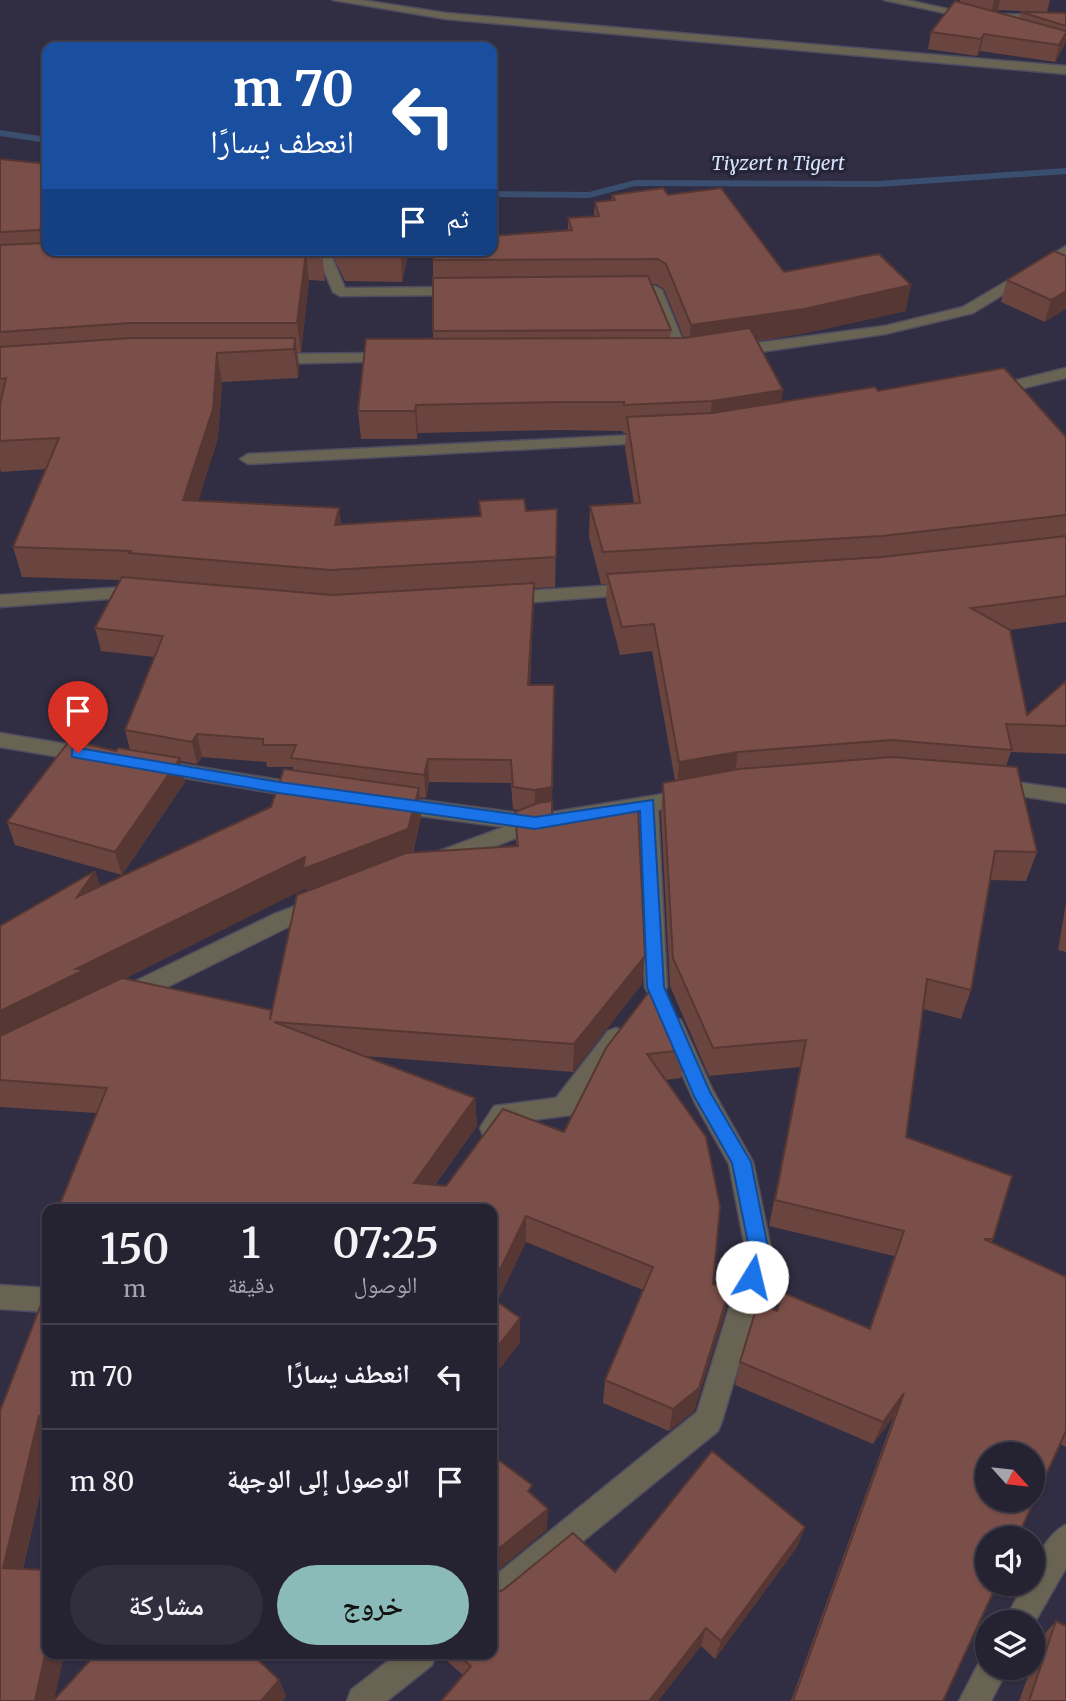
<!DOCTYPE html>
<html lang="ar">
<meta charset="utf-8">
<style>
body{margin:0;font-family:Merriweather,"Noto Naskh Arabic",serif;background:#312f3e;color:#f1f3f6;direction:rtl;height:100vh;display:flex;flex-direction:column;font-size:26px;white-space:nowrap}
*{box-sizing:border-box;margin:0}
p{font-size:23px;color:#a3a4ac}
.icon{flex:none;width:38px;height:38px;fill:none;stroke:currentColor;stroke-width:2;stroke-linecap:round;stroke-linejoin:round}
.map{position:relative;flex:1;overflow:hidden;direction:ltr}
.details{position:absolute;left:42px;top:1204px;width:455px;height:455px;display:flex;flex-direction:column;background:#252232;border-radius:14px;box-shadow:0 2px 5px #0004,0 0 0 2px #423f4d;direction:rtl}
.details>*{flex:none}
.banner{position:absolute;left:42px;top:42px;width:455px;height:214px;border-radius:14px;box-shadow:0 2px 5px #0004,0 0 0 2px #423f4d;direction:rtl;background:#1a4fa0;color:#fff;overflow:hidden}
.needle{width:46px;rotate:117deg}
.fabs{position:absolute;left:975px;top:1442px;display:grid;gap:14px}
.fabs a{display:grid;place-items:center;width:70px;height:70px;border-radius:50%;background:#252232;box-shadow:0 2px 5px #0004,0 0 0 2px #423f4d;font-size:35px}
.pin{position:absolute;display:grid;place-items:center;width:60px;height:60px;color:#fff;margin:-72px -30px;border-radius:50% 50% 50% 0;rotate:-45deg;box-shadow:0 0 7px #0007}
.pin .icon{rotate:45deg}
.me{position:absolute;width:77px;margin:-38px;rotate:9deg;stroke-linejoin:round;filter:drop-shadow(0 0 5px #0008)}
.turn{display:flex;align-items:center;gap:24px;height:147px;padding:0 28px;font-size:32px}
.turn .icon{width:91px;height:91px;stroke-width:2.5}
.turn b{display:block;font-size:49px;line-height:60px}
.then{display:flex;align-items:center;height:66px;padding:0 28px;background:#0003;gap:14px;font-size:26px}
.eta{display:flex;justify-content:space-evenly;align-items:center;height:119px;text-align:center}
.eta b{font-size:42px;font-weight:600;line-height:49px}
.cta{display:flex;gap:14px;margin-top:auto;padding:14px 28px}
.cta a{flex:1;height:80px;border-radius:42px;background:#8bbbb9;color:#111;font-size:28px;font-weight:600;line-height:80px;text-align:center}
.cta a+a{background:#312f3e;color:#f1f3f6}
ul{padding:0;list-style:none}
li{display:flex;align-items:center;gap:21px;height:105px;padding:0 28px;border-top:2px solid #423f4d}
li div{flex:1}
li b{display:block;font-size:26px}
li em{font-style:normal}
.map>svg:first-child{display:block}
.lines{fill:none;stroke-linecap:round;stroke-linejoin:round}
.stream{fill:#3a4e6f;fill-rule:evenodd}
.street-casing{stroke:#4f4c60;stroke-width:3}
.street{fill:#686352;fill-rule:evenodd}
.wall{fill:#6a443f;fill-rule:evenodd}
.shaded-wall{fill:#563733}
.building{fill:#7b4f49;stroke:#563733;stroke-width:2;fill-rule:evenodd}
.route{fill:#1a73e8;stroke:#114b97;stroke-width:2}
.labels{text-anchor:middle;stroke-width:7;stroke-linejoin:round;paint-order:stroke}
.far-water-label{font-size:19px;font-style:italic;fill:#d6e5fd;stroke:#272438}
</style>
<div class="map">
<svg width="1066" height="1701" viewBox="0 0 1066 1701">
<rect width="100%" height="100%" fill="#312e43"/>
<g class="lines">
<path class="stream" d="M0 130 47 137V143L0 136Z
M1066 168V174L878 187 635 186 589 198 492 197V191L589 192 635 180 878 181Z"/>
<defs>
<path id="street" d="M333 0H361L446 13 1066 66V74L446 19Z
M884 0H907L979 16 973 19Z
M984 14 1066 15V21L980 19 978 17Z
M1066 246V256L973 313 885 334 733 356 725 351 733 346 885 326 963 307Z
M289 250H329L345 288 460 287 467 291 460 295 340 296 333 292 318 256H289Z
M655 286 662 290 690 358 687 361 682 363 674 358 650 295H628L621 291 628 287Z
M393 353 398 355V361L271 364 263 359 271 354Z
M1066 368V378L991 396 983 391 985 388Z
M655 434 661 436V442L248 464 240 459 248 454Z
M633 584 642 590 639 594 508 604 499 598 508 592Z
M141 586 150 592 147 596 0 607V595Z
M0 733 90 748 100 755 90 762 0 747Z
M156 760 304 784 311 786 314 791 311 796 304 798 149 772 146 767Z
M995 779 1066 789V803L988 791 985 786 988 781Z
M688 790 695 792 698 797 695 802 658 810 667 987 664 993 656 996 648 993 645 987 637 813 537 830 441 867 434 865 430 859 434 853 504 827 391 812 384 809 381 804 384 799 391 796 535 815Z
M320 897 328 899 331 905 328 911 290 926 135 1003 127 1005 119 1003 116 996 119 989 274 914Z
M673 1017 681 1020 713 1091 753 1162 772 1253 722 1421 718 1431 502 1607 492 1612V1578L697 1412 746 1253 729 1164 695 1103 661 1027 665 1020Z
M616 1028 624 1031 628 1038 624 1045 571 1115 510 1123C502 1134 497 1141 483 1135L480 1128 494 1106 556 1098 608 1031Z
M0 1285 47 1288V1312L0 1309Z
M1066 1525V1568L1032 1627V1622H1004L1024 1584H1032C1032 1564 1047 1533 1066 1525Z
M397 1654H436L432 1665 387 1701H347L351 1690Z
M987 1655V1668H1008L991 1701H959L982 1657Z"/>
</defs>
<use href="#street" class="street-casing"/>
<use href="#street" class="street"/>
</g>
<path class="wall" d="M960 0H1050L1047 12 998 10 996 12 1019 18 1021 12 1066 13V38L1063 48 1055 62 980 51 977 56 928 49 931 32 960 2Z
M0 159 47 164V250L322 252 325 281 309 280 301 352H297L299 367 298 378 222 382 218 438 198 501 339 508 341 525 480 516 479 501 526 511 557 509 555 587 534 588 530 685 552 815 642 984 573 1072 364 1056 475 1098 477 1126 435 1185 446 1186 564 1132 606 1048 685 1050 681 1078 665 1080 713 1284 729 1291 724 1316 694 1411 669 1431 603 1403 605 1380 643 1290 526 1242 497 1302 520 1318V1342L492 1379V1209L96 1113 0 1107V926L95 871 100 886 271 807 293 771V767H267L266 762 202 757 197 764 180 761 185 782 122 875 15 845 7 822 116 751 130 750 125 730 154 657 101 651 95 628 121 580 22 577 13 547 46 469 1 472 0 468ZM429 782 511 783 513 809 519 810 515 812 516 846 413 853 421 817 419 797 426 798ZM306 888 307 891 272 1013 271 1010 124 979Z
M612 195H668L784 272 906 311 801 334 757 341 782 402 878 391 1066 437V622L1010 630 1027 715 1066 681V754L1011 752 1006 766 1037 852 1026 881 990 880 971 990 961 1019 923 1009 906 1137 993 1239 992 1242 1066 1277V1447L1060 1444 943 1701H791L894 1416 873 1444 735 1385 740 1362 777 1311 869 1329 894 1256 769 1226 800 1067 709 1076 670 986 661 812 663 783 675 780 652 651 620 655 606 601 607 584H601L589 537 590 506 634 503 625 449 626 433H623L622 431 560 430 418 433 417 439H361L358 411 433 339V250L568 231V218L594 216 595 202 611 201ZM652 284H656L664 289 684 338H670L671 330Z
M330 250H409L402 282 345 281Z
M1066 256 1045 322 1001 302 1007 280Z
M1066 903V952L1058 950Z
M47 1289V1463L23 1569 47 1654H64L54 1699 279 1680 286 1696 283 1701H0Z
M805 1527 797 1547 715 1659 701 1646 658 1701H442L463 1675 439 1654H492L615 1572Z
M1056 1621 1066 1701H1019L1031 1668H1032V1662L1041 1638Z"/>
<path class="shaded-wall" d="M994 0H1000L998 10 991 15Z
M1066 33 1063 48 1055 62 1059 45Z
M984 34 980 51 977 56 981 39Z
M47 221V250L46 259 39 230Z
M401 250H409L402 282 401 252Z
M306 252 309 280 301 352 297 323Z
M911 285 906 311 801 334 689 350 691 325Z
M1066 291V309L1045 322 1051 300Z
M295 338 299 367 298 378 294 349Z
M217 353 222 382 218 438 189 530 183 500Z
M783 390 780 418 709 429 712 401Z
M416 405 418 433 417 439 415 411Z
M339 508 343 538 335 525Z
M534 583V605L528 707V685Z
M554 685 552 810 535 812V790Z
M197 734 202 757 197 764 192 742Z
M738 752 734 779 677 789 679 762Z
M180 758 185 782 122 875 115 852Z
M428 759 429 782 426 798 424 775Z
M419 788 421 817 411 859 308 898 306 888 93 994 0 1045V1011L76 969Z
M95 871 105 900 77 897Z
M645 956 642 984 573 1072 574 1044Z
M475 1098 477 1126 417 1209 414 1183Z
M526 1216V1242L492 1313V1286Z
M729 1291 724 1316 694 1411 669 1431 673 1409Z
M520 1318V1342L492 1379V1354Z
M904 1393 894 1416 873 1444 883 1422Z
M39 1416 47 1429V1463L18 1588 3 1568Z
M548 1509 547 1530 492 1575V1554Z
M805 1527 797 1547 715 1659 721 1641Z
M706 1628 701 1646 658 1701H649Z
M47 1645V1654H64L54 1701H35Z
M279 1680 286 1696 283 1701H261Z"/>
<path class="building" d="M955 1 1066 31V33L1059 45 984 34 981 39 931 32Z
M1021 12 1066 13V26Z
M0 159 47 164V221L39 230 0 232Z
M663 188 668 195 721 188 784 272 879 254 911 285 804 309 691 325 666 264 658 259 433 260V250H492V236L572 230 568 218 599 216 595 202 615 200 612 195Z
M47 243V250H322V252H306L297 323H131L0 332V245Z
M341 250H401V252H342Z
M1054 251 1066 256V291L1051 300 1007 280Z
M648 276 671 330 433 331V278Z
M750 328 783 390 712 401 624 405V402H560L416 405 415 411H358L366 339 684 338Z
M131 338H295L294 349 217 353 213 409 183 500 339 508 335 525 481 516 479 501 524 499 526 511 557 509 556 557 331 570 129 553 131 551 13 547 59 438 0 441V405L6 378 0 379V347Z
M1004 368 1066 437V515L882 536 603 552 590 506 640 503 627 417 713 413 875 387 878 391Z
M1066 536V596L971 608 1010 630 1027 715 1066 681V726L1006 724 1012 750 891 740 738 752 679 762 654 624 622 627 607 574 882 557Z
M122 577 332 595 534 583 528 685H554L552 787 535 790 513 787 511 760 428 759 424 775 291 758 296 745H263V739L197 734 192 742 125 730 163 636 95 628Z
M70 740 116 751 118 748 180 758 115 852 7 822Z
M892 757 1017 767 1037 852 995 851 971 990 927 979 906 1137 1012 1176 993 1239H984L1066 1277V1431L1017 1538H987V1584H997L943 1701H793L904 1393 883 1422 740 1362 758 1303 777 1311 784 1293 870 1329 904 1231 775 1200 806 1040 713 1048 673 958 663 783 739 769ZM987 1454H1032V1500H987Z
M284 769 419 788 408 829 303 869 305 857 76 969 84 970 0 1011V926L95 871 77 897 271 807Z
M552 801V815L638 810 645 956 574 1044 274 1022 475 1098 414 1183 446 1186 503 1109 564 1132 606 1048 655 984 685 1050 647 1054 706 1137 720 1206 713 1284 729 1291 699 1388 673 1409 605 1380 653 1267 526 1216 492 1286V1209H58L107 1088 0 1080V1036L122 978 271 1010 270 1020 297 895 406 853 518 846 515 812 538 803Z
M47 1289V1418L39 1416 3 1568 47 1570V1645L35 1701H0V1411Z
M492 1298 520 1318 492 1354Z
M712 1451 805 1527 721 1641 706 1628 649 1701H443L442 1700 471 1666 457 1654H492V1595L503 1590 573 1533 615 1572Z
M492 1455 532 1485 528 1491 548 1509 492 1554Z
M1056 1621 1066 1626V1701H1029Z
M96 1654H252L279 1680 261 1701H53Z"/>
<path class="route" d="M78 748 279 782 535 817 653 800 664 987 710 1092 751 1162 769 1253 759 1283 752 1286 745 1283 742 1277 750 1253 732 1163 694 1096 647 987 640 811 535 829 279 793 72 757V749Z"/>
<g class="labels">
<g class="far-water-label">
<text x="778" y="170">Tiɣzert n Tigert</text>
</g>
</g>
</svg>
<div class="fabs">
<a><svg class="needle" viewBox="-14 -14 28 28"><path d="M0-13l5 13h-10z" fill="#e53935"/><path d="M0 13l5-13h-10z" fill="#a3a4ac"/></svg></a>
<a><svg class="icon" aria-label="sound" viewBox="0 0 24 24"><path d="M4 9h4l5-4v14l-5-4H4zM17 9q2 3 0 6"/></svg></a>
<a><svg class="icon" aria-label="layers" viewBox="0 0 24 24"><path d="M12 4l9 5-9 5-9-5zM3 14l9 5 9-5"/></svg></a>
</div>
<div class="pin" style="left:78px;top:753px;background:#d93025"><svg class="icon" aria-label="arrive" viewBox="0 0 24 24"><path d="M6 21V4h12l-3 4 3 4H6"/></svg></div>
<svg class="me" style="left:752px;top:1277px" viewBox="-20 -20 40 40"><circle r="19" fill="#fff"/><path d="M0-13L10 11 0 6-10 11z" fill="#1a73e8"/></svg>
<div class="banner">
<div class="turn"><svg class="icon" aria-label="left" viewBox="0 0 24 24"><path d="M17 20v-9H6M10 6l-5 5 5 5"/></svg><div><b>70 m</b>انعطف يسارًا</div></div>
<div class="then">ثم<svg class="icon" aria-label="arrive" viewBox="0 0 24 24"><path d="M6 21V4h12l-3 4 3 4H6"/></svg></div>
</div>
<section class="details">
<div class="eta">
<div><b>07:25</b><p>الوصول</p></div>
<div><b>1</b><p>دقيقة</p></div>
<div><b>150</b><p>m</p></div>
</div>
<ul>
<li><svg class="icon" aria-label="left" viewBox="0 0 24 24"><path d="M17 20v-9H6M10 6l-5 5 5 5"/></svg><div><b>انعطف يسارًا</b></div><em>70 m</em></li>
<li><svg class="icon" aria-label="arrive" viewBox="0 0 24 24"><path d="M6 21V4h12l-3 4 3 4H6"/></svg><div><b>الوصول إلى الوجهة</b></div><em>80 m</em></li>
</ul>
<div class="cta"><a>خروج</a><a>مشاركة</a></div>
</section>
</div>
